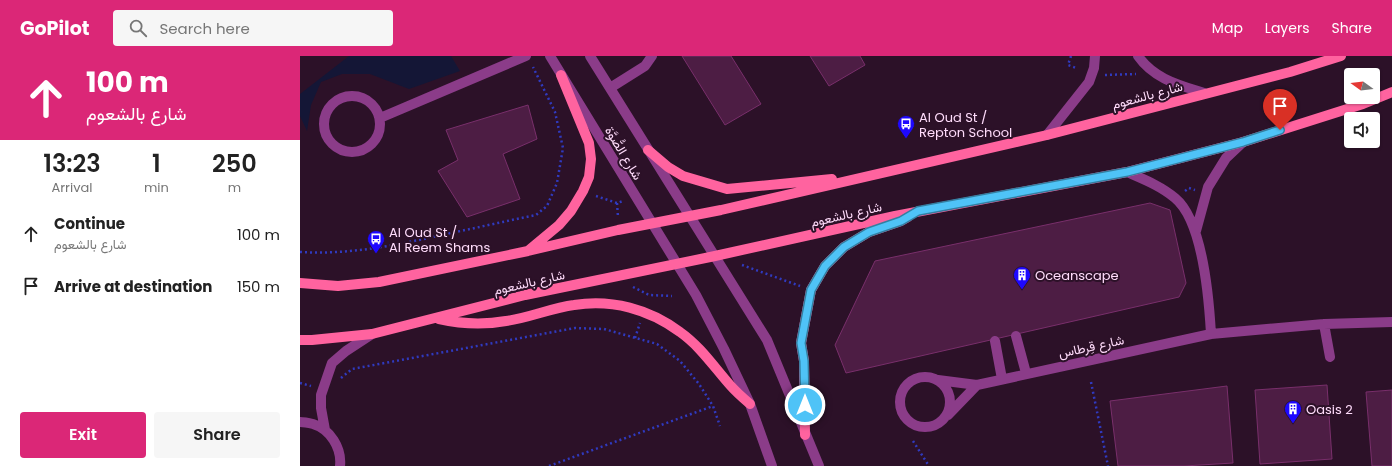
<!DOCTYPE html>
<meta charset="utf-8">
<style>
body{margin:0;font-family:Poppins,Vazirmatn,sans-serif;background:#f6f6f6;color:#222;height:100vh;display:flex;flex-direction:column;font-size:15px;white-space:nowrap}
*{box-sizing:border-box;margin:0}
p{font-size:13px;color:#767676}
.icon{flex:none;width:22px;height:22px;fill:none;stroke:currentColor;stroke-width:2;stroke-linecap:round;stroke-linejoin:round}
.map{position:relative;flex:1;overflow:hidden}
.drawer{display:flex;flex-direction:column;background:#fff;width:300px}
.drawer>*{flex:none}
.banner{background:#db2777;color:#fff;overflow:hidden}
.needle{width:26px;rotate:285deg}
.buttons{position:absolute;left:1044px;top:12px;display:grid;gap:8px}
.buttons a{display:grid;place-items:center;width:36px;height:36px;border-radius:4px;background:#fff;box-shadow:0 1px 3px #0004;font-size:20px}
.pin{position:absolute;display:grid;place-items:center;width:34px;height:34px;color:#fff;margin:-41px -17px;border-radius:50% 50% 50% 0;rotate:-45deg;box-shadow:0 0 4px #0007}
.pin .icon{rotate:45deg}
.me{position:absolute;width:44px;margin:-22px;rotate:0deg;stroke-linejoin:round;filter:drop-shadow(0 0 3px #0008)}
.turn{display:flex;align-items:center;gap:14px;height:84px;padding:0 20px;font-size:18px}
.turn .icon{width:52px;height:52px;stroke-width:2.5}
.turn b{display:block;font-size:28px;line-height:34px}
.eta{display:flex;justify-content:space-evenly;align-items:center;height:68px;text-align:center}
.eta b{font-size:24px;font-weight:600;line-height:28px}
.primary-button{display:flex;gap:8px;margin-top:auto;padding:8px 20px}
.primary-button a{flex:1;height:46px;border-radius:4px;background:#db2777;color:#fff;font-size:16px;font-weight:600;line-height:46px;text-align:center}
.primary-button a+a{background:#f6f6f6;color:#222}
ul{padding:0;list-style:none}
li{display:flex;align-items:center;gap:12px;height:52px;padding:0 20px}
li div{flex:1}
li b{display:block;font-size:15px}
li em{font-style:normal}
header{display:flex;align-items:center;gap:24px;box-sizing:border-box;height:56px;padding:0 20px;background:#db2777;color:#fff}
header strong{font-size:19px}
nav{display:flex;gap:22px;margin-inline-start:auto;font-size:14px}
.search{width:280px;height:36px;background:#f6f6f6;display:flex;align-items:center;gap:10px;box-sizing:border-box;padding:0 14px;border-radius:4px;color:#767676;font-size:15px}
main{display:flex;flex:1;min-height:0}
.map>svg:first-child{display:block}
.green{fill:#141636}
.building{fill:#4d1d44;stroke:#792f6b}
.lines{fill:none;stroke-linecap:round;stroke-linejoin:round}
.path{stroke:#303abf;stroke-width:2.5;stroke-dasharray:2 3;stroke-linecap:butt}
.minor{stroke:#8b3c89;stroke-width:10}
.major{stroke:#ff639f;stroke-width:10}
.route-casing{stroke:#337fa1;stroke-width:10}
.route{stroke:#4fc3f7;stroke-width:7}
.labels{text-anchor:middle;stroke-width:4;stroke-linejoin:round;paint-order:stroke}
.street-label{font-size:13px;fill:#ffdcfb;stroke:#2c1128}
.poi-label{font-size:13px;fill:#ffdcfb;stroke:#2c1128;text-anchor:start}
</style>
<header>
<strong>GoPilot</strong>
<div class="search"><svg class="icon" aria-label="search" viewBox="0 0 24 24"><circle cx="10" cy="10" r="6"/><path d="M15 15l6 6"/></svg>Search here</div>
<nav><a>Map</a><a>Layers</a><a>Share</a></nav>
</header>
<main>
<section class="drawer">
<div class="banner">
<div class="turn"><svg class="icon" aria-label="ahead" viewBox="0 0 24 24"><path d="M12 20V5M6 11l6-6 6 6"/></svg><div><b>100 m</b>شارع بالشعوم</div></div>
</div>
<div class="eta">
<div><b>13:23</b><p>Arrival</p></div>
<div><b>1</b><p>min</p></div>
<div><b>250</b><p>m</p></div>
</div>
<ul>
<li><svg class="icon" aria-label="ahead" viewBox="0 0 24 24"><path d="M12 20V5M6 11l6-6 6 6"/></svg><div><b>Continue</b><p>شارع بالشعوم</p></div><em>100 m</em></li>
<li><svg class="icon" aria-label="arrive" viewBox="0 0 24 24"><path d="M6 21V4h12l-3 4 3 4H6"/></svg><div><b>Arrive at destination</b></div><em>150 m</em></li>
</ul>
<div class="primary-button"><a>Exit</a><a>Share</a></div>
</section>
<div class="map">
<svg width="1092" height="410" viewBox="0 0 1092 410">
<rect width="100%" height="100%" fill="#2c1128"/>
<path class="green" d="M49 0H151L160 15 109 33 70 18H42L21 26 11 49 7 75 0 60V38Z"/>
<path class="building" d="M382 0H431L461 48 425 69Z
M510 0H560L565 9 529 30Z
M228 49 237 83 203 98 220 143 167 161 138 115 158 104 146 74Z
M850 147 870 154 886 227 879 241 546 317 535 289 575 205Z
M1027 329 1032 403 960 408 955 334Z
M927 330 933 407 884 410H818L810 345Z
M1092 334V410H1072L1066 336Z"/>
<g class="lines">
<path class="path" d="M771 0 768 9 776 12
M805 19 836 18
M885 135 889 132 895 134
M296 140 317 147 323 145
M317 147 318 161
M0 196C49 199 98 189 146 178 176 172 206 165 236 159L247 150 257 127 263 92 255 56 233 11
M442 209 500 230
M333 231 349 239 372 240
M335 282 340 267
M41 322 52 313 275 272 304 273 357 288 380 305 399 328 413 350 420 370
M791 326 808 410
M0 327 11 330
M613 385 629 410
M249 410 413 350"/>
<path class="minor" d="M250 0 396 239 424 293 450 348 472 410
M290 0 467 284 519 410
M838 0C854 23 879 29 904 37
M310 32 345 10 352 0
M24 68a28 28 0 1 1 56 0a28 28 0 1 1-56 0Z
M80 62 226 0
M747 79 789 26 794 12 795 0
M827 116C843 123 861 130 875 142 903 165 909 243 911 278
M896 175 908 131 926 102 943 86
M1024 268 1030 301
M716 280 726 317
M695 285 702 323
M600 346a25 25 0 1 1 50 0a25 25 0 1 1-50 0Z
M638 324 677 329 911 278 1024 268 1092 266
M648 359 677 329
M0 366C4 366 9 367 13 368 30 373 42 392 40 410
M25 374 21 352V339L32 307 46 295 72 278"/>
<path class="major" d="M348 94 368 111 383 120 427 133 532 123
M229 194 259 169 271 155 283 135 289 121 291 103 289 87 261 19
M0 227 38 230 79 226 228 195 318 174 421 154 747 79 990 16 1041 0
M139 263C161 268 184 269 206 265 229 262 251 252 274 249 312 243 349 253 380 276 400 290 414 311 430 329 436 336 443 342 450 348
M0 284H12L72 278 225 239 415 200 595 160 827 116 943 86 1063 48 1092 36
M505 379 504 305 501 287 511 234 525 210 544 191 569 176 601 165 608 161"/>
</g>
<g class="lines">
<defs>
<path id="route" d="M505 349 504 305 501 287 511 234 525 210 544 191 569 176 601 165 618 155 827 116 943 86 980 74"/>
</defs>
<use href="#route" class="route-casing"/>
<use href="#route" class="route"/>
</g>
<defs>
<symbol id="bus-pin" viewBox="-11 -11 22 30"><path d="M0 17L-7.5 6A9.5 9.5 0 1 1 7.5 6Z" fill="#1e08ff" stroke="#2c1128"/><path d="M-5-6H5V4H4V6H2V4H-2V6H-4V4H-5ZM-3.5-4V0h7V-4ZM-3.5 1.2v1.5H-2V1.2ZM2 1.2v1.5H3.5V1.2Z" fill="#fff"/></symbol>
<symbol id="building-pin" viewBox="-11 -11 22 30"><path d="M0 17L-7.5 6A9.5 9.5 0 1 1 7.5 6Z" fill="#1e08ff" stroke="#2c1128"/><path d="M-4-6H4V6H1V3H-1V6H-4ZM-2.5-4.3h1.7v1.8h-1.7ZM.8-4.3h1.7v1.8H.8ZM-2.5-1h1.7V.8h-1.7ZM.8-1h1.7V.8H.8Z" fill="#fff"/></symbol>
</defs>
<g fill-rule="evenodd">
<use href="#bus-pin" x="596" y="58" width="20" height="27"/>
<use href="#bus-pin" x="66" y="173" width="20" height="27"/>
<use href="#building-pin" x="712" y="209" width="20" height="27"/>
<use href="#building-pin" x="983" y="343" width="20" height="27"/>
</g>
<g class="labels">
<g class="street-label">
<text transform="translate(847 39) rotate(-15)" y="5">شارع بالشعوم</text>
<text transform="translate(324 97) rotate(59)" y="5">شارع الصُّوَّة</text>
<text transform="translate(546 158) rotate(-13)" y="5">شارع بالشعوم</text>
<text transform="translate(229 226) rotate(-13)" y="5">شارع بالشعوم</text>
<text transform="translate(791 290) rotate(-12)" y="5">شارع قِرطاس</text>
</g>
<g class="poi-label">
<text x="619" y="66">Al Oud St /<tspan x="619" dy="15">Repton School</tspan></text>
<text x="89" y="181">Al Oud St /<tspan x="89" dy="15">Al Reem Shams</tspan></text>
<text x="735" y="224">Oceanscape</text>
<text x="1006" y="358">Oasis 2</text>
</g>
</g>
</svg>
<div class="buttons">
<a><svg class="needle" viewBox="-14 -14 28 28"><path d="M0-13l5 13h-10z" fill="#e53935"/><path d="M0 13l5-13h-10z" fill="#767676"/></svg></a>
<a><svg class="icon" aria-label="sound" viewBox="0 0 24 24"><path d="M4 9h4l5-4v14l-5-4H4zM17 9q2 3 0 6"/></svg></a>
</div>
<div class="pin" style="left:980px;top:74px;background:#d93025"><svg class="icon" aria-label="arrive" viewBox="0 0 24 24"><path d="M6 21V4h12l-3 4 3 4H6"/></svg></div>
<svg class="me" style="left:505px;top:349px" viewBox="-20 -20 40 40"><circle r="17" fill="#4fc3f7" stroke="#fff" stroke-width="3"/><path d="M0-11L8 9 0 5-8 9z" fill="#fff"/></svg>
</div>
</main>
